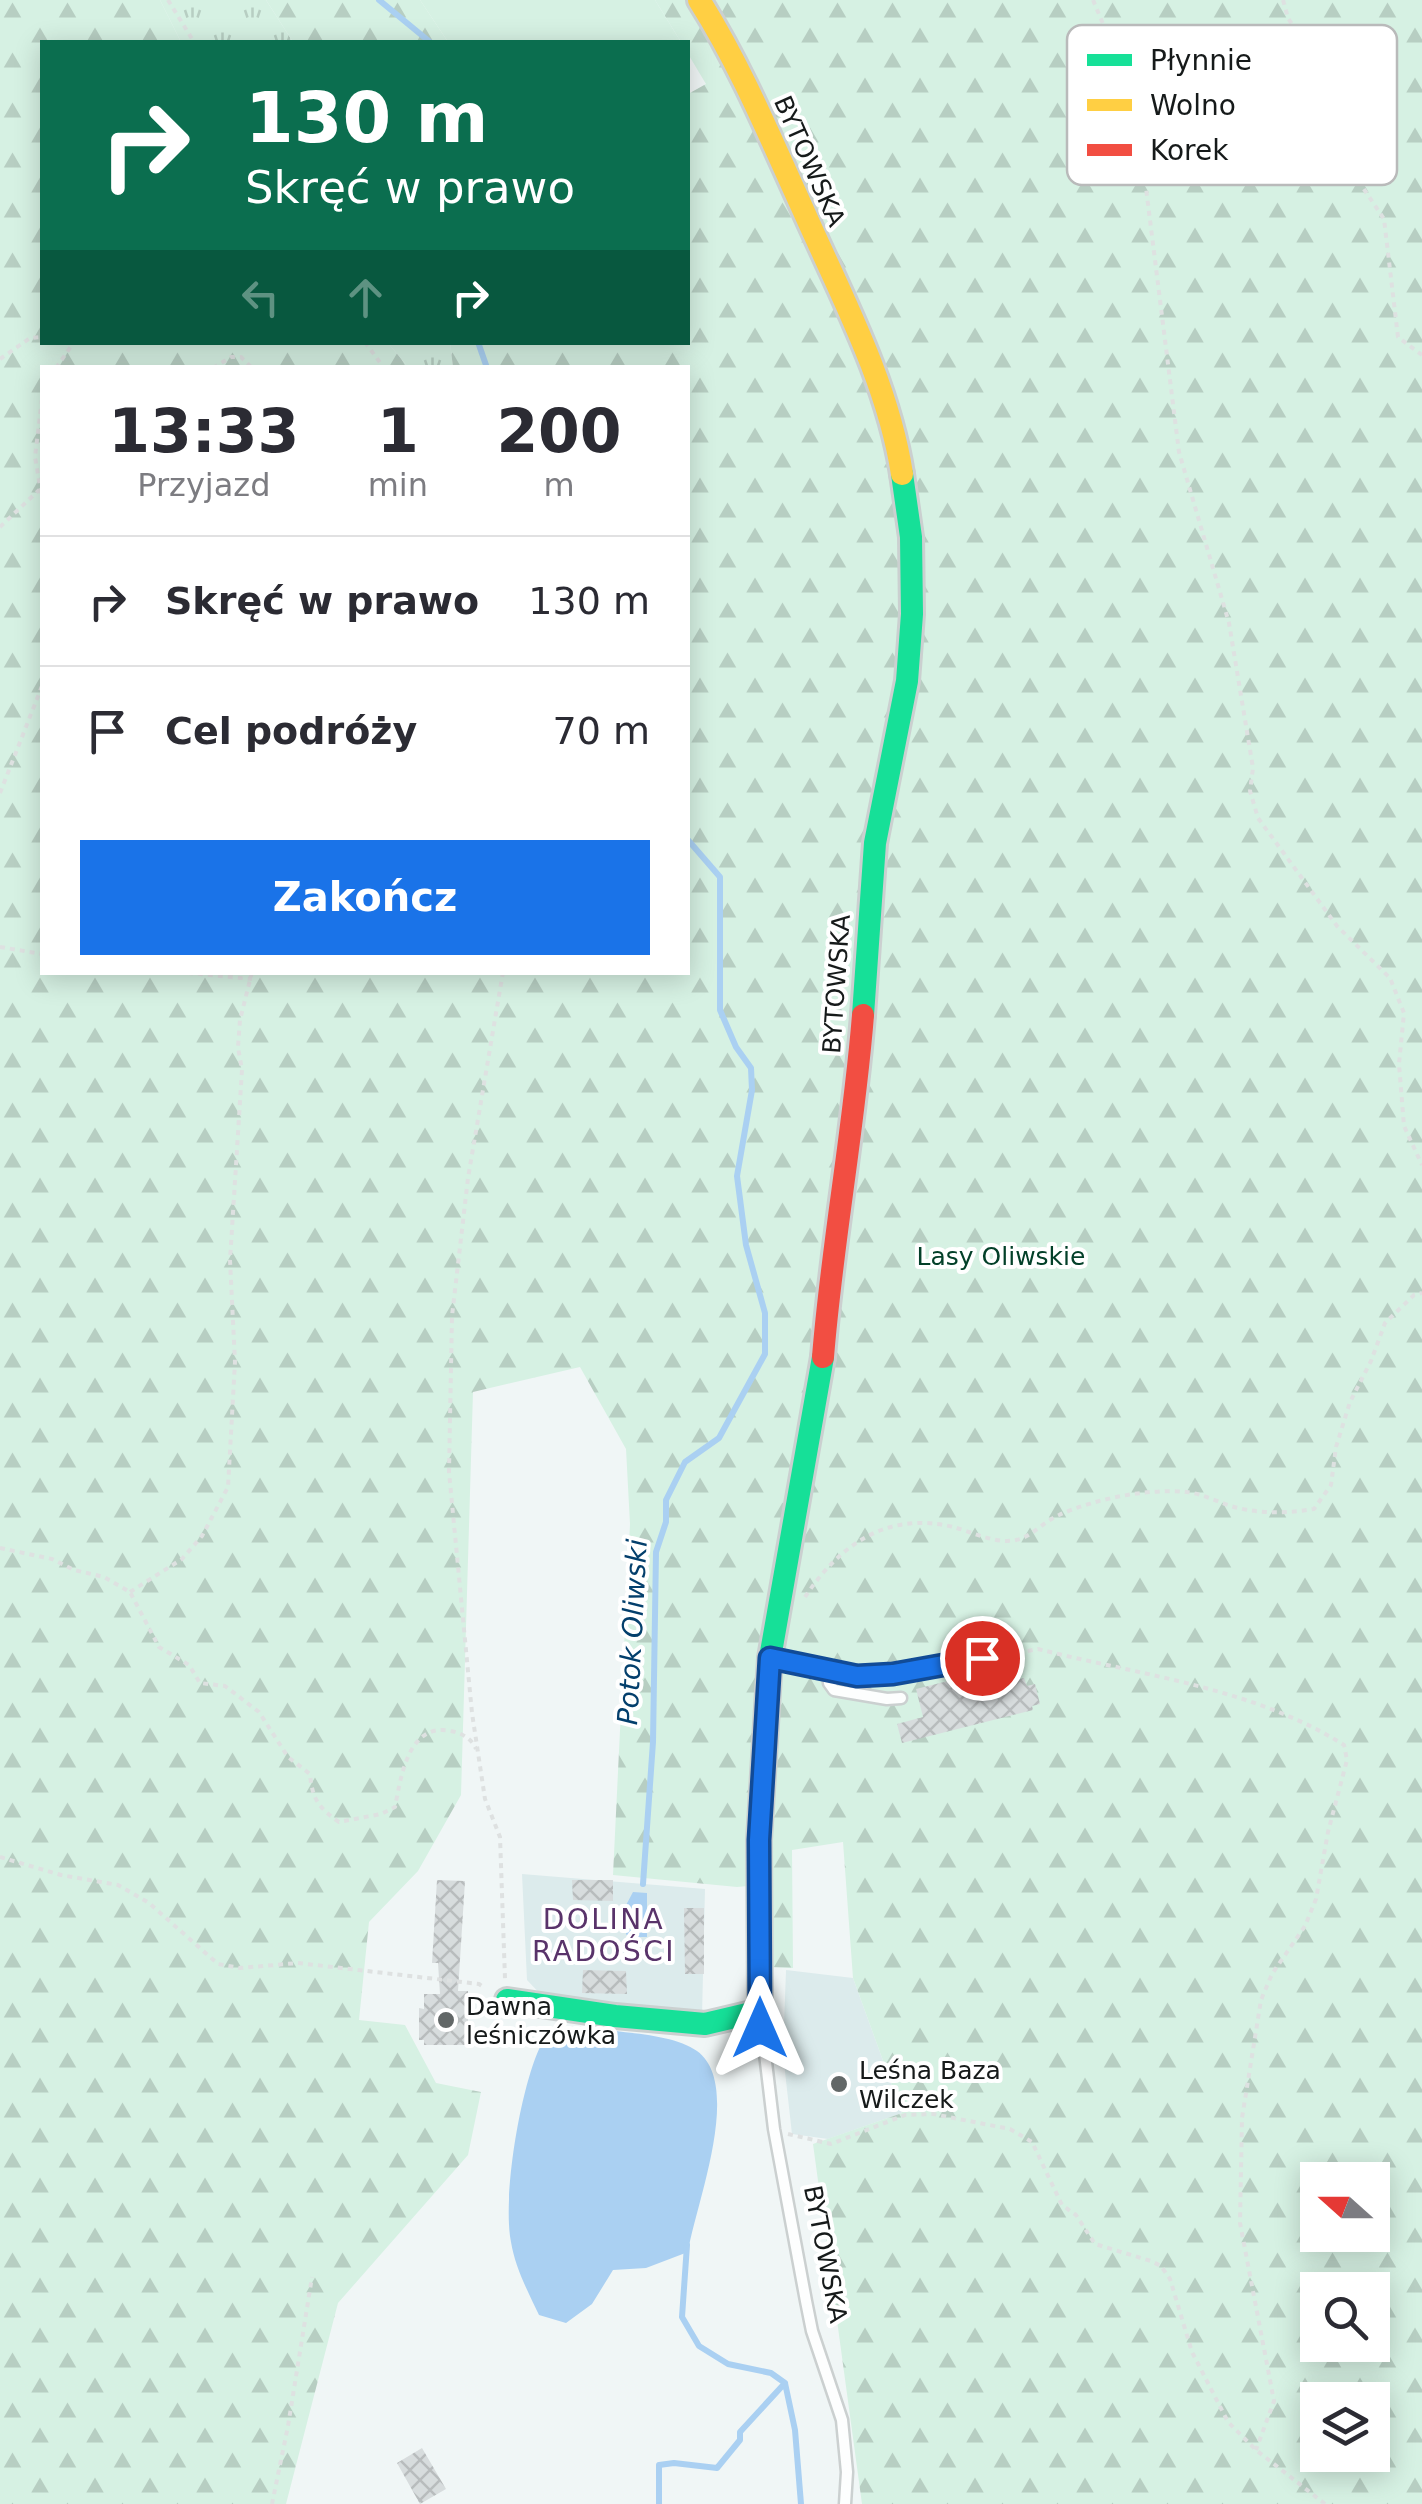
<!DOCTYPE html>
<html lang="pl">
<meta charset="utf-8">
<style>
body{margin:0;font-family:"DejaVu Sans",sans-serif;background:#f2f2f3;color:#2b2b33;height:100vh;display:flex;flex-direction:column;font-size:38px;white-space:nowrap}
*{box-sizing:border-box;margin:0}
p{font-size:32px;color:#7c7c81}
.icon{flex:none;width:55px;height:55px;fill:none;stroke:currentColor;stroke-width:2;stroke-linecap:round;stroke-linejoin:round}
.map{position:relative;flex:1;overflow:hidden}
.drawer{position:absolute;left:40px;top:365px;width:650px;height:610px;display:flex;flex-direction:column;background:#fff;border-radius:0px;box-shadow:0 5px 25px #0003}
.drawer>*{flex:none}
.banner{position:absolute;left:40px;top:40px;width:650px;height:305px;border-radius:0px;box-shadow:0 5px 25px #0003;background:#0b6e4f;color:#fff;overflow:hidden}
.needle{width:65px;rotate:291deg}
.tools{position:absolute;left:1300px;top:2162px;display:grid;gap:20px}
.tools a{display:grid;place-items:center;width:90px;height:90px;border-radius:0px;background:#fff;box-shadow:0 5px 25px #0003;font-size:50px}
.pin{position:absolute;display:grid;place-items:center;width:85px;height:85px;color:#fff;margin:-42px;border:5px solid #fff;border-radius:50%;box-shadow:0 2px 10px #0007}
.me{position:absolute;width:110px;margin:-55px;rotate:0deg;stroke-linejoin:round;filter:drop-shadow(0 0 8px #0008)}
.turn{display:flex;align-items:center;gap:35px;height:210px;padding:0 40px;font-size:45px}
.turn .icon{width:130px;height:130px;stroke-width:2.5}
.turn b{display:block;font-size:70px;line-height:85px}
.lanes{display:flex;align-items:center;height:95px;padding:0 40px;background:#0003;justify-content:center;gap:50px;direction:ltr}
.lanes .off{opacity:.35}
.eta{display:flex;justify-content:space-evenly;align-items:center;height:170px;text-align:center}
.eta b{font-size:60px;font-weight:700;line-height:70px}
.cta{display:flex;gap:20px;margin-top:auto;padding:20px 40px}
.cta a{flex:1;height:115px;border-radius:0px;background:#1a73e8;color:#fff;font-size:40px;font-weight:700;line-height:115px;text-align:center}
ul{padding:0;list-style:none}
li{display:flex;align-items:center;gap:30px;height:130px;padding:0 40px;border-top:2px solid #e1e1e2}
li div{flex:1}
li b{display:block;font-size:38px}
li em{font-style:normal}
.map>svg:first-child{display:block}
.built{fill:#dcebec}
.grass{fill:url(#grass-tufts)}
.forest{fill:url(#forest-firs);fill-rule:evenodd}
.garden{fill:#d6f1e3}
.water{fill:#aad0f2}
.lines{fill:none;stroke-linecap:round;stroke-linejoin:round}
.stream{stroke:#aad0f2;stroke-width:6}
.building{fill:url(#building-cross-hatch)}
.lane-casing{stroke:#cbd0d0;stroke-width:15}
.fast-casing{stroke:#cbd0d0;stroke-width:28}
.slow-casing{stroke:#cbd0d0;stroke-width:28}
.jam-casing{stroke:#cbd0d0;stroke-width:28}
.path{stroke:#dee1e1;stroke-width:4;stroke-dasharray:5 5;stroke-linecap:butt}
.lane{stroke:#fdfefe;stroke-width:10}
.fast{stroke:#16e098;stroke-width:22}
.slow{stroke:#ffcf43;stroke-width:22}
.jam{stroke:#f24e42;stroke-width:22}
.route-casing{stroke:#114b97;stroke-width:25}
.route{stroke:#1a73e8;stroke-width:18}
.poi-dot{fill:#626767;stroke:#fff;stroke-width:4}
.labels{text-anchor:middle;stroke-width:8;stroke-linejoin:round;paint-order:stroke}
.street-label{font-size:25px;fill:#161a1a;stroke:#fff}
.park-label{font-size:25px;fill:#034029;stroke:#fff}
.poi-label{font-size:25px;fill:#161a1a;stroke:#fff;text-anchor:start}
.water-label{font-size:28px;font-style:italic;fill:#033f6c;stroke:#fff}
.neighbourhood-label{font-size:28px;letter-spacing:2.5px;fill:#59336a;stroke:#fff}
.key{fill:#fff;stroke:#b9baba;stroke-width:2.5}
.key-label{font-size:28px;fill:#161a1a}
</style>
<div class="map">
<svg width="1422" height="2504" viewBox="0 0 1422 2504">
<defs>
<pattern id="grass-tufts" width="24" height="20" patternUnits="userSpaceOnUse" patternTransform="scale(2.5)"><rect width="24" height="20" fill="#d6f1e3"/><path d="M3 7l-1-3M5 7V3M7 7l1-3M15 17l-1-3M17 17v-4M19 17l1-3" fill="none" stroke="#b7cec2"/></pattern>
<pattern id="forest-firs" width="22" height="20" patternUnits="userSpaceOnUse" patternTransform="scale(2.5)"><rect width="22" height="20" fill="#d6f1e3"/><path d="M5 1l3.5 6h-7zM16 11l3.5 6h-7z" fill="#b7cec2"/></pattern>
<pattern id="building-cross-hatch" width="8" height="8" patternUnits="userSpaceOnUse" patternTransform="scale(2.5)"><rect width="8" height="8" fill="#d7dcdd"/><path d="M0 0l8 8M0 8l8-8" fill="none" stroke="#b8bcbd"/></pattern>
</defs>
<rect width="100%" height="100%" fill="#f0f6f6"/>
<path class="built" d="M522 1874 705 1889 702 2016 545 1999 527 1980Z
M786 1970 853 1978 902 2113 828 2139 792 2134 783 2054Z"/>
<path class="grass" d="M160 0H266L293 42H181Z
M388 343H450L453 367H408Z"/>
<path class="forest" d="M0 0H160L181 42H42V342L388 343 408 367 42 368V972H688V368L453 367 450 343 688 342V94L706 84 688 54V42H681L655 0H1422V2504H862L813 2144 902 2113 853 1978 843 1842 792 1850 793 1968 768 1967 771 1884 737 1887 613 1875 630 1524 626 1449 580 1367 473 1392 461 1795 418 1871 369 1922 359 2020 405 2025 436 2083 481 2092 468 2155 338 2303 286 2504H0ZM1318 2180H1372V2235H1318ZM1318 2290H1372V2345H1318ZM1318 2400H1372V2455H1318Z
M266 0H420L448 42H293Z"/>
<path class="garden" d="M420 0H655L681 42H448Z"/>
<path class="water" d="M633 1892 647 1893V1937H628L626 1934 625 1907Z
M584 2028C615 2032 672 2033 697 2051 744 2085 695 2206 688 2252L646 2268 613 2270 592 2304 566 2323 539 2315C528 2292 515 2267 511 2242 502 2197 521 2083 542 2043Z"/>
<g class="lines">
<path class="stream" d="M379 0 430 42
M478 342 487 368
M643 1884 653 1742 656 1552 666 1522V1500L685 1462 719 1438 765 1354V1313L746 1245 737 1176 752 1090 751 1068 736 1047 720 1010V877L688 840
M687 2245 682 2317 699 2346 728 2364 771 2373 785 2383 795 2430 801 2504
M659 2504V2465L674 2463 717 2468 740 2440V2432L785 2383"/>
</g>
<path class="building" d="M1000 1668 1004 1683 1024 1678 1027 1686 1035 1684 1040 1704 1032 1706 1033 1710 902 1743 897 1724 923 1717 916 1689Z
M437 1880 465 1881 458 1991H468V2045H424V2040H419V2008L424 2009V1994H440L438 1963H432Z
M572 1880H613V1901L573 1900Z
M684 1908H704V1974H685Z
M583 1970 626 1971 627 1994 582 1993Z
M422 2448 446 2489 420 2504 397 2463Z"/>
<g class="lines">
<defs>
<path id="lane" d="M772 1658 857 1676 893 1674 1002 1656
M828 1673 829 1683 834 1690 887 1699 901 1698
M760 2012 774 2129 806 2301 812 2331 842 2420 847 2472 845 2504"/>
<path id="fast" d="M863 1015 875 843 907 681 912 614 911 537 902 474
M507 2000 615 2016 705 2024 760 2011 759 1840 770 1658 823 1357"/>
<path id="slow" d="M699 0C742 68 772 142 805 214 842 297 888 383 902 474"/>
<path id="jam" d="M823 1357C832 1243 854 1130 863 1015"/>
</defs>
<use href="#lane" class="lane-casing"/>
<use href="#fast" class="fast-casing"/>
<use href="#slow" class="slow-casing"/>
<use href="#jam" class="jam-casing"/>
<path class="path" d="M168 0 194 42
M1093 0 1135 100 1179 452 1229 623 1253 768 1250 791 1258 818 1337 926 1390 978 1404 1013 1399 1064 1404 1126 1422 1165
M1283 0 1288 18 1335 91 1345 161 1384 219 1398 337 1422 355
M365 342 384 368
M0 359 30 338 42 337
M56 368 74 342
M213 368 231 357H241L252 368
M42 399 35 457 42 498
M0 527 39 490
M0 793 42 686
M0 947 42 954
M178 972 252 979
M503 972 468 1178 452 1316 449 1472 472 1713 485 1799 500 1837 505 1979
M0 1548 52 1559 74 1570 104 1577 130 1592 159 1647 189 1665 200 1683 225 1686 259 1712 288 1757 310 1774C312 1799 319 1808 339 1822L381 1814 395 1807C401 1777 408 1722 451 1731 462 1733 472 1739 476 1749
M130 1592 182 1559 202 1536 228 1487 235 1362 230 1260 242 1070 238 1047 240 1020 252 972
M805 1597C840 1544 888 1511 953 1527 973 1532 998 1546 1020 1539 1034 1534 1045 1521 1059 1515 1094 1499 1148 1488 1187 1492 1204 1494 1221 1504 1238 1508 1264 1514 1289 1513 1314 1509L1331 1485 1336 1447 1350 1402 1371 1361 1385 1323 1414 1295 1422 1293
M1018 1653 1038 1649C1140 1675 1254 1688 1344 1745L1347 1760 1328 1832 1316 1899 1305 1926 1272 1974 1261 2000 1242 2118 1240 2223 1274 2401 1256 2450
M0 1857 61 1875 118 1885 149 1903 218 1964 240 1968 298 1963 479 1984 485 1988
M788 2134 831 2144 905 2115 933 2114 1010 2129 1032 2142 1062 2205 1076 2215 1095 2244 1151 2261 1161 2266 1170 2279 1192 2352 1228 2422 1256 2450 1325 2504
M272 2504 288 2426 312 2277"/>
<use href="#lane" class="lane"/>
<use href="#fast" class="fast"/>
<use href="#slow" class="slow"/>
<use href="#jam" class="jam"/>
</g>
<g class="lines">
<defs>
<path id="route" d="M760 2028 759 1840 770 1658 857 1676 893 1674 982 1658"/>
</defs>
<use href="#route" class="route-casing"/>
<use href="#route" class="route"/>
</g>
<g class="poi-dot">
<circle cx="446" cy="2020" r="10"/>
<circle cx="839" cy="2084" r="10"/>
</g>
<g class="labels">
<g class="street-label">
<text transform="translate(810 161) rotate(66)" y="9">BYTOWSKA</text>
<text transform="translate(836 984) rotate(-86)" y="9">BYTOWSKA</text>
<text transform="translate(826 2254) rotate(79)" y="9">BYTOWSKA</text>
</g>
<g class="park-label">
<text x="1001" y="1265">Lasy Oliwskie</text>
</g>
<g class="poi-label">
<text x="466" y="2015">Dawna<tspan x="466" dy="29">leśniczówka</tspan></text>
<text x="859" y="2079">Leśna Baza<tspan x="859" dy="29">Wilczek</tspan></text>
</g>
<g class="water-label">
<text transform="translate(632 1632) rotate(-87)" y="10">Potok Oliwski</text>
</g>
<g class="neighbourhood-label">
<text x="604" y="1929">DOLINA<tspan x="604" dy="32">RADOŚCI</tspan></text>
</g>
</g>
<rect x="1067" y="25" width="330" height="160" rx="15" class="key"/>
<rect x="1087" y="54" width="45" height="12" fill="#16e098"/>
<rect x="1087" y="99" width="45" height="12" fill="#ffcf43"/>
<rect x="1087" y="144" width="45" height="12" fill="#f24e42"/>
<g class="key-label">
<text x="1150" y="70">Płynnie</text>
<text x="1150" y="115">Wolno</text>
<text x="1150" y="160">Korek</text>
</g>
</svg>
<div class="tools">
<a><svg class="needle" viewBox="-14 -14 28 28"><path d="M0-13l5 13h-10z" fill="#e53935"/><path d="M0 13l5-13h-10z" fill="#7c7c81"/></svg></a>
<a><svg class="icon" aria-label="search" viewBox="0 0 24 24"><circle cx="10" cy="10" r="6"/><path d="M15 15l6 6"/></svg></a>
<a><svg class="icon" aria-label="layers" viewBox="0 0 24 24"><path d="M12 4l9 5-9 5-9-5zM3 14l9 5 9-5"/></svg></a>
</div>
<div class="pin" style="left:982px;top:1658px;background:#d93025"><svg class="icon" aria-label="arrive" viewBox="0 0 24 24"><path d="M6 21V4h12l-3 4 3 4H6"/></svg></div>
<svg class="me" style="left:760px;top:2028px" viewBox="-20 -20 40 40"><path d="M0-17L14 15 0 8-14 15z" fill="#1a73e8" stroke="#fff" stroke-width="4"/></svg>
<div class="banner">
<div class="turn"><svg class="icon" aria-label="right" viewBox="0 0 24 24"><path d="M7 20v-9h11M14 6l5 5-5 5"/></svg><div><b>130 m</b>Skręć w prawo</div></div>
<div class="lanes"><svg class="icon off" aria-label="left" viewBox="0 0 24 24"><path d="M17 20v-9H6M10 6l-5 5 5 5"/></svg><svg class="icon off" aria-label="ahead" viewBox="0 0 24 24"><path d="M12 20V5M6 11l6-6 6 6"/></svg><svg class="icon" aria-label="right" viewBox="0 0 24 24"><path d="M7 20v-9h11M14 6l5 5-5 5"/></svg></div>
</div>
<section class="drawer">
<div class="eta">
<div><b>13:33</b><p>Przyjazd</p></div>
<div><b>1</b><p>min</p></div>
<div><b>200</b><p>m</p></div>
</div>
<ul>
<li><svg class="icon" aria-label="right" viewBox="0 0 24 24"><path d="M7 20v-9h11M14 6l5 5-5 5"/></svg><div><b>Skręć w prawo</b></div><em>130 m</em></li>
<li><svg class="icon" aria-label="arrive" viewBox="0 0 24 24"><path d="M6 21V4h12l-3 4 3 4H6"/></svg><div><b>Cel podróży</b></div><em>70 m</em></li>
</ul>
<div class="cta"><a>Zakończ</a></div>
</section>
</div>
